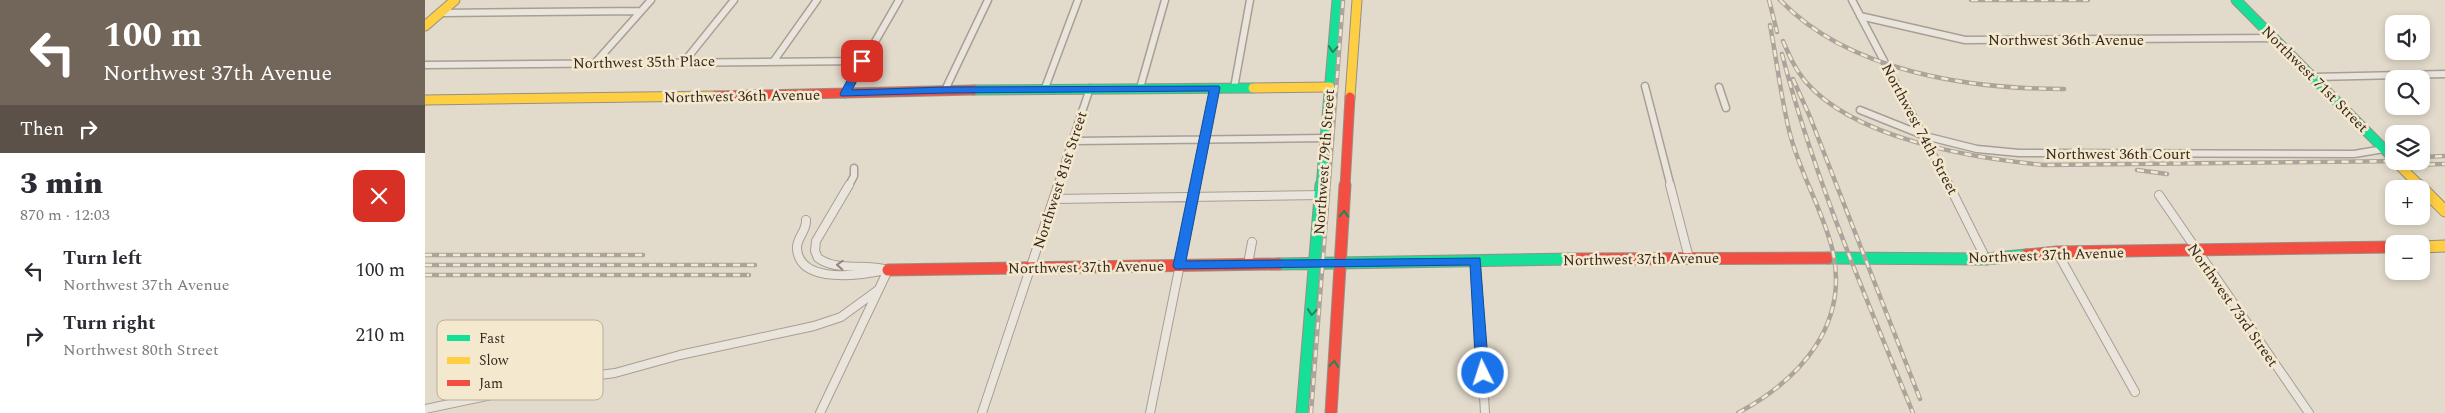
<!DOCTYPE html>
<meta charset="utf-8">
<style>
body{margin:0;font-family:Spectral,serif;background:#f2f2f3;color:#2b2b33;height:100vh;display:flex;flex-direction:column;font-size:19px;white-space:nowrap}
*{box-sizing:border-box;margin:0}
p{font-size:16px;color:#7c7c81}
.icon{flex:none;width:28px;height:28px;fill:none;stroke:currentColor;stroke-width:2;stroke-linecap:round;stroke-linejoin:round}
.map{position:relative;flex:1;overflow:hidden}
.sheet{display:flex;flex-direction:column;background:#fff;width:425px}
.sheet>*{flex:none}
.guide{background:#72665a;color:#fff;overflow:hidden}
.tools{position:absolute;left:1960px;top:15px;display:grid;gap:10px}
.tools a{display:grid;place-items:center;width:45px;height:45px;border-radius:10px;background:#fff;box-shadow:0 2px 8px #0003;font-size:25px}
.pin{position:absolute;display:grid;place-items:center;width:42px;height:42px;color:#fff;margin:-21px;border-radius:10px;box-shadow:0 2px 8px #0006}
.me{position:absolute;width:55px;margin:-28px;rotate:356deg;stroke-linejoin:round;filter:drop-shadow(0 0 4px #0008)}
.turn{display:flex;align-items:center;gap:18px;height:105px;padding:0 20px;font-size:22px}
.turn .icon{width:65px;height:65px;stroke-width:2.5}
.turn b{display:block;font-size:35px;line-height:42px}
.then{display:flex;align-items:center;height:48px;padding:0 20px;background:#0003;gap:10px;font-size:19px}
.round{display:grid;place-items:center;flex:none;width:52px;height:52px;border-radius:10px;background:#f2f2f3}
.summary{display:flex;align-items:center;justify-content:space-between;height:85px;padding:0 20px}
h1{font-size:30px;font-weight:800;line-height:38px}
ul{padding:0;list-style:none}
li{display:flex;align-items:center;gap:15px;height:65px;padding:0 20px}
li div{flex:1}
li b{display:block;font-size:19px}
li em{font-style:normal}
main{display:flex;flex:1;min-height:0}
.map>svg:first-child{display:block}
.lines{fill:none;stroke-linecap:round;stroke-linejoin:round}
.street-far1-casing{stroke:#a79f94;stroke-width:9}
.street-casing{stroke:#a79f94;stroke-width:10}
.fast-far1-casing{stroke:#978f84;stroke-width:11}
.fast-casing{stroke:#978f84;stroke-width:13}
.slow-far1-casing{stroke:#978f84;stroke-width:11}
.slow-casing{stroke:#978f84;stroke-width:13}
.jam-far1-casing{stroke:#978f84;stroke-width:11}
.jam-casing{stroke:#978f84;stroke-width:13}
.street-far1{stroke:#eae5dc;stroke-width:6}
.street{stroke:#eae5dc;stroke-width:8}
.fast-far1{stroke:#16e098;stroke-width:9}
.fast{stroke:#16e098;stroke-width:11}
.slow-far1{stroke:#ffcf43;stroke-width:9}
.slow{stroke:#ffcf43;stroke-width:11}
.jam-far1{stroke:#f24e42;stroke-width:9}
.jam{stroke:#f24e42;stroke-width:11}
.rail-casing{stroke:#aaa49c;stroke-width:4.5}
.rail{stroke:#f4e8cf;stroke-width:2.5;stroke-dasharray:7;stroke-linecap:butt}
.oneway{stroke:#26845a}
.oneway2{stroke:#90867c}
.route{fill:#1a73e8;stroke:#114b97}
.labels{text-anchor:middle;stroke-width:5;stroke-linejoin:round;paint-order:stroke}
.street-label{font-size:15px;fill:#35271d;stroke:#f4e8cf}
.key{fill:#f4e8cf;stroke:#bbae9a;stroke-width:1}
.key-label{font-size:14px;fill:#35271d}
</style>
<main>
<section class="sheet">
<div class="guide">
<div class="turn"><svg class="icon" aria-label="left" viewBox="0 0 24 24"><path d="M17 20v-9H6M10 6l-5 5 5 5"/></svg><div><b>100 m</b>Northwest 37th Avenue</div></div>
<div class="then">Then<svg class="icon" aria-label="right" viewBox="0 0 24 24"><path d="M7 20v-9h11M14 6l5 5-5 5"/></svg></div>
</div>
<div class="summary"><div><h1>3 min</h1><p>870 m · 12:03</p></div><a class="round" style="background:#d93025;color:#fff"><svg class="icon" aria-label="close" viewBox="0 0 24 24"><path d="M6 6l12 12M18 6L6 18"/></svg></a></div>
<ul>
<li><svg class="icon" aria-label="left" viewBox="0 0 24 24"><path d="M17 20v-9H6M10 6l-5 5 5 5"/></svg><div><b>Turn left</b><p>Northwest 37th Avenue</p></div><em>100 m</em></li>
<li><svg class="icon" aria-label="right" viewBox="0 0 24 24"><path d="M7 20v-9h11M14 6l5 5-5 5"/></svg><div><b>Turn right</b><p>Northwest 80th Street</p></div><em>210 m</em></li>
</ul>
</section>
<div class="map">
<svg width="2020" height="413" viewBox="0 0 2020 413">
<rect width="100%" height="100%" fill="#e2daca"/>
<g class="lines">
<defs>
<path id="street-far1" d="M1427 0 1525 187
M15 13 216 11
M1435 16 1540 40 1850 38
M259 62 309 0
M348 62 392 0
M170 63 226 0
M0 65 437 61
M1889 77 2020 74
M1220 86 1246 187
M1294 87 1301 108
M620 88 653 0
M715 88 740 0
M809 88 825 0
M520 90 563 0
M420 94 474 0
M1435 110 1500 136 1552 149 1594 153 1929 154 1959 149
M649 141 901 138
M423 187 429 176V168
M632 187 665 88
M770 187 790 88"/>
<path id="street" d="M424 185 391 241 390 251 393 258C412 272 440 263 463 270
M1245 185 1264 258
M1524 185 1561 259
M1734 195 1884 413
M630 199 897 195
M381 220C382 231 371 238 372 249 375 285 437 275 460 270
M1632 252 1710 392
M1051 261 1060 413
M823 264 827 242
M0 409 143 379 190 373 255 355 389 326 416 317 453 290
M395 413 463 270
M557 413 633 185
M725 413 771 185"/>
<path id="fast-far1" d="M1811 0 1969 159
M549 90 828 88
M896 187 912 0"/>
<path id="fast" d="M1403 258 1561 259 1601 255
M854 264 1147 259
M877 413 896 185"/>
<path id="slow-far1" d="M0 26 30 0
M828 88 905 87
M925 97 932 0
M0 100 290 96
M1970 161 1996 187"/>
<path id="slow" d="M1994 185 2020 211
M1996 247 2020 246"/>
<path id="jam-far1" d="M290 96 549 90
M920 187 925 97"/>
<path id="jam" d="M1601 255 1632 252 1969 247
M1147 259 1403 258
M463 270 854 264
M906 413 920 185"/>
</defs>
<use href="#street-far1" class="street-far1-casing"/>
<use href="#street" class="street-casing"/>
<use href="#fast-far1" class="fast-far1-casing"/>
<use href="#fast" class="fast-casing"/>
<use href="#slow-far1" class="slow-far1-casing"/>
<use href="#slow" class="slow-casing"/>
<use href="#jam-far1" class="jam-far1-casing"/>
<use href="#jam" class="jam-casing"/>
<use href="#street-far1" class="street-far1"/>
<use href="#street" class="street"/>
<use href="#fast-far1" class="fast-far1"/>
<use href="#fast" class="fast"/>
<use href="#slow-far1" class="slow-far1"/>
<use href="#slow" class="slow"/>
<use href="#jam-far1" class="jam-far1"/>
<use href="#jam" class="jam"/>
<defs>
<path id="rail" d="M1344 0 1352 32
M1355 0C1424 72 1544 89 1639 89
M1546 0H1663
M1358 41C1364 55 1370 69 1380 81 1429 139 1547 158 1619 165L1983 161
M1357 54C1389 178 1440 295 1488 413
M1368 79 1385 117 1495 399
M1996 157 2020 156
M1975 165 2020 164
M1712 170 1742 174
M0 255H218
M0 265H330
M0 275H324
M886 413 918 0
M1313 413C1374 380 1426 325 1407 248 1397 209 1375 173 1365 134 1356 99 1352 61 1345 25"/>
</defs>
<use href="#rail" class="rail-casing"/>
<use href="#rail" class="rail"/>
</g>
<defs><path id="oneway-chevron" d="M-2-3.5L2.5 0L-2 3.5" fill="none" stroke-width="1.6" stroke-linecap="round" stroke-linejoin="round" transform="scale(1.25)"/></defs>
<g class="oneway">
<use href="#oneway-chevron" transform="translate(908 49) rotate(95)"/>
<use href="#oneway-chevron" transform="translate(919 214) rotate(-88)"/>
<use href="#oneway-chevron" transform="translate(887 312) rotate(95)"/>
<use href="#oneway-chevron" transform="translate(909 364) rotate(-86)"/>
</g>
<use class="oneway2" href="#oneway-chevron" transform="translate(415 265) rotate(-177)"/>
<path class="route" d="M437 58 442 61 427 90 520 87 794 86 795 88 761 261 1055 258 1064 373 1058 378 1051 373 1045 265 750 269 748 266 784 91 520 93 416 96 415 94 432 61Z"/>
<g class="labels">
<g class="street-label">
<text x="1641" y="45">Northwest 36th Avenue</text>
<text transform="translate(219 62) rotate(-1)" y="5">Northwest 35th Place</text>
<text transform="translate(1890 79) rotate(45)" y="5">Northwest 71st Street</text>
<text transform="translate(317 96) rotate(-1)" y="5">Northwest 36th Avenue</text>
<text transform="translate(1495 129) rotate(62)" y="5">Northwest 74th Street</text>
<text x="1693" y="159">Northwest 36th Court</text>
<text transform="translate(899 162) rotate(-86)" y="5">Northwest 79th Street</text>
<text transform="translate(635 180) rotate(-72)" y="5">Northwest 81st Street</text>
<text transform="translate(1621 255) rotate(-2)" y="5">Northwest 37th Avenue</text>
<text transform="translate(1216 259) rotate(-1)" y="5">Northwest 37th Avenue</text>
<text transform="translate(661 267) rotate(-1)" y="5">Northwest 37th Avenue</text>
<text transform="translate(1808 305) rotate(55)" y="5">Northwest 73rd Street</text>
</g>
</g>
<rect x="12" y="320" width="166" height="80" rx="8" class="key"/>
<rect x="22" y="335" width="23" height="6" fill="#16e098"/>
<rect x="22" y="357" width="23" height="7" fill="#ffcf43"/>
<rect x="22" y="380" width="23" height="6" fill="#f24e42"/>
<g class="key-label">
<text x="54" y="343">Fast</text>
<text x="54" y="365">Slow</text>
<text x="54" y="388">Jam</text>
</g>
</svg>
<div class="tools">
<a><svg class="icon" aria-label="sound" viewBox="0 0 24 24"><path d="M4 9h4l5-4v14l-5-4H4zM17 9q2 3 0 6"/></svg></a>
<a><svg class="icon" aria-label="search" viewBox="0 0 24 24"><circle cx="10" cy="10" r="6"/><path d="M15 15l6 6"/></svg></a>
<a><svg class="icon" aria-label="layers" viewBox="0 0 24 24"><path d="M12 4l9 5-9 5-9-5zM3 14l9 5 9-5"/></svg></a>
<a>+</a>
<a>−</a>
</div>
<div class="pin" style="left:437px;top:61px;background:#d93025"><svg class="icon" aria-label="arrive" viewBox="0 0 24 24"><path d="M6 21V4h12l-3 4 3 4H6"/></svg></div>
<svg class="me" style="left:1058px;top:373px" viewBox="-20 -20 40 40"><circle r="17" fill="#1a73e8" stroke="#fff" stroke-width="3"/><path d="M0-11L8 9 0 5-8 9z" fill="#fff"/></svg>
</div>
</main>
